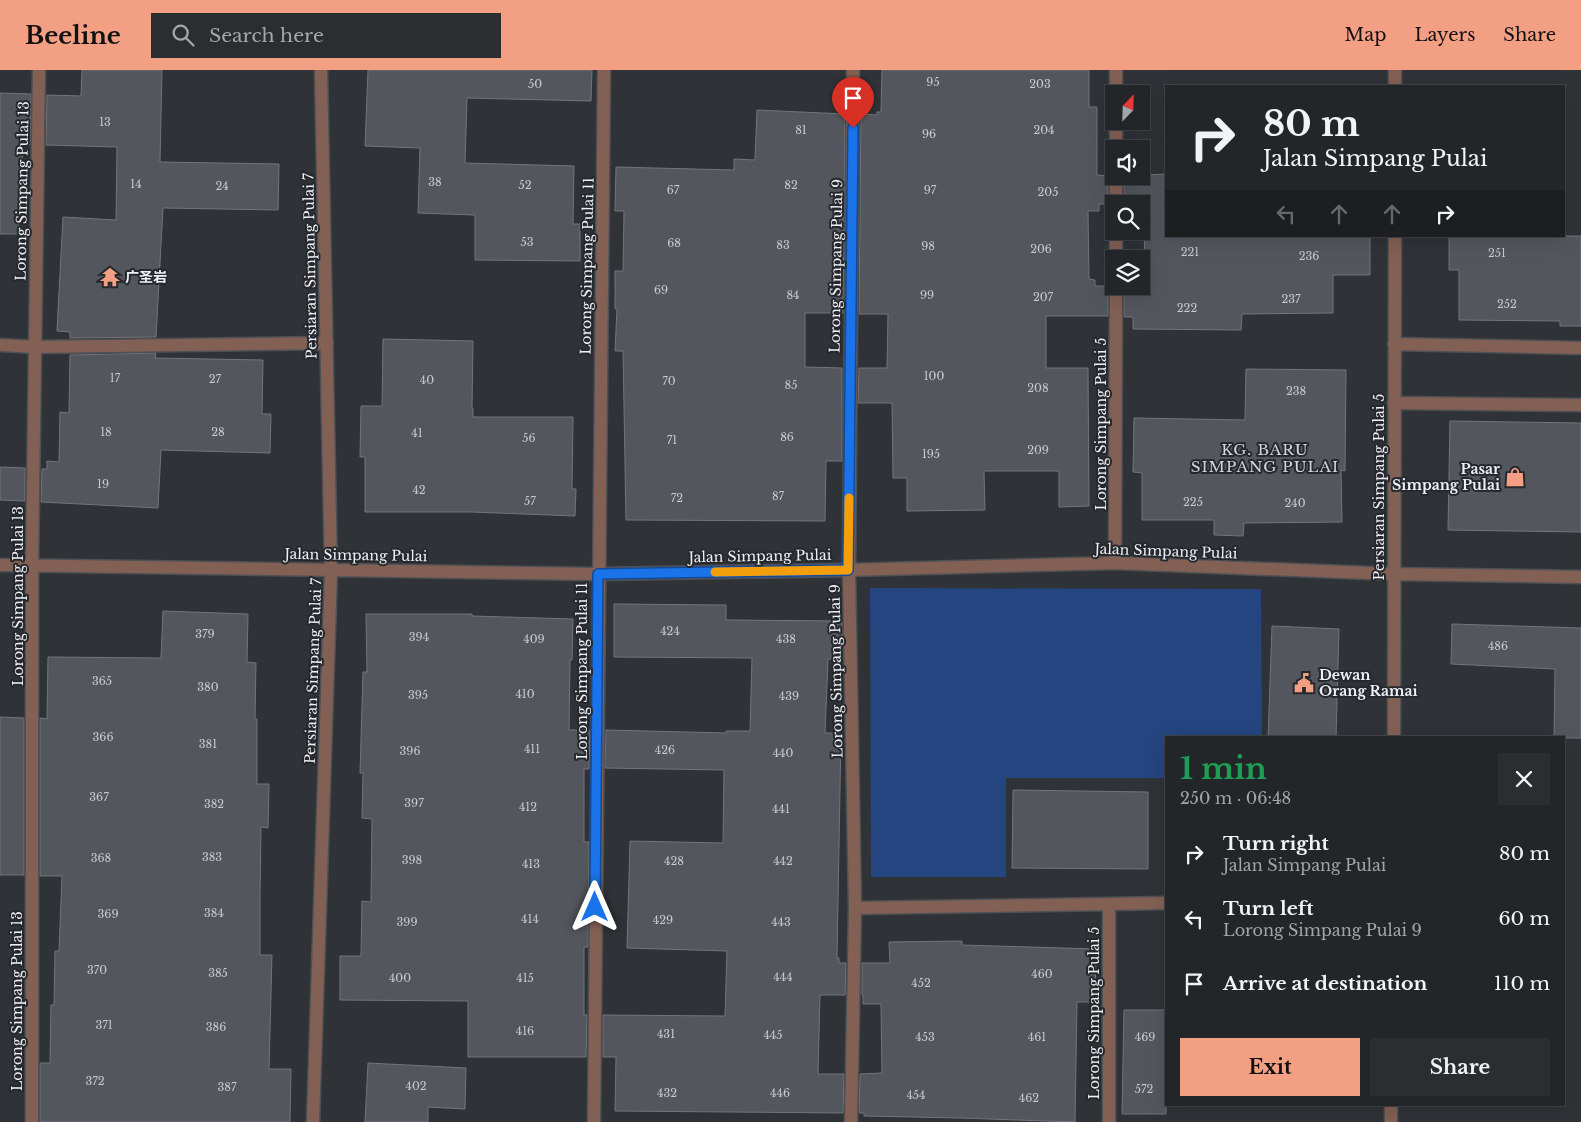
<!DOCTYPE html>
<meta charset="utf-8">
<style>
body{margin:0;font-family:"Libre Baskerville","Noto Sans SC",serif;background:#2b2e31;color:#f1f3f6;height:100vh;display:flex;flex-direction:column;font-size:19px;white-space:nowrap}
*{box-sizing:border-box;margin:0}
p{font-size:16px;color:#a3a5a8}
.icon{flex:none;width:28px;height:28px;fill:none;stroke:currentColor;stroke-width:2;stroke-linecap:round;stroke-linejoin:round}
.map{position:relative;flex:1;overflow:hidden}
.drawer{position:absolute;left:1165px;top:666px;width:400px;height:370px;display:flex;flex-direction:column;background:#232629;border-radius:0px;box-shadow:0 5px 20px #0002,0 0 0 1px #404346}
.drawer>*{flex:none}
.guide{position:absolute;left:1165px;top:15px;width:400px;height:152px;border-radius:0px;box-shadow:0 5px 20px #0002,0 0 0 1px #404346;background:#232629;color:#f1f3f6;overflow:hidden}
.needle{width:32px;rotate:23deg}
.tools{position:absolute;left:1105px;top:15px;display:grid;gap:10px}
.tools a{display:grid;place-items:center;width:45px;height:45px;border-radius:0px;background:#232629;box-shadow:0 5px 20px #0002,0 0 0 1px #404346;font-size:25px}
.pin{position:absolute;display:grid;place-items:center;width:42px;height:42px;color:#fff;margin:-51px -21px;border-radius:50% 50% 50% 0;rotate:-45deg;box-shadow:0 0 5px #0007}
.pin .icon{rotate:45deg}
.me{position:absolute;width:55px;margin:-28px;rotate:0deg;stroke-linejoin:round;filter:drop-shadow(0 0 4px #0008)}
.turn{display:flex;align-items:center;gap:18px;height:105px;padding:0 15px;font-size:22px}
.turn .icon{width:65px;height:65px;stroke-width:2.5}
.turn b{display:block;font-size:35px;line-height:42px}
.lanes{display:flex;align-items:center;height:48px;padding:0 15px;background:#0003;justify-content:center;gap:25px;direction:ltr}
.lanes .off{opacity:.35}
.round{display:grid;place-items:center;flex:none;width:52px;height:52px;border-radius:0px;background:#2b2e31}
.headline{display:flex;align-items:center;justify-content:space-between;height:85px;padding:0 15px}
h1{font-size:30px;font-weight:700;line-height:38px;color:#1e9e55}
.action{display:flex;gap:10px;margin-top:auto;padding:10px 15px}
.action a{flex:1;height:58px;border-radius:0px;background:#f39f83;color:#111;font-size:20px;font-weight:700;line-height:58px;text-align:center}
.action a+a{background:#2b2e31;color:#f1f3f6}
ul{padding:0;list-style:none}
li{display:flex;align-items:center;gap:15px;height:65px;padding:0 15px}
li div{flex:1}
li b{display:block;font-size:19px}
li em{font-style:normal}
header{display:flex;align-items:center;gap:30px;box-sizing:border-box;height:70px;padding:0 25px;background:#f39f83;color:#111}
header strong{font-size:24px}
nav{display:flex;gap:28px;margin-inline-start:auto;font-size:18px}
.search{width:350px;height:45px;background:#2b2e31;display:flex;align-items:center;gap:12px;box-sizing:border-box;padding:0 18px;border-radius:0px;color:#a3a5a8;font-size:19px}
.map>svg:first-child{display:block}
.green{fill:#254580}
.building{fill:#53575d;stroke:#72757c}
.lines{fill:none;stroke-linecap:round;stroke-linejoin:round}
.service-casing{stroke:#4e5055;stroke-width:15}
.minor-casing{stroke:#4e5055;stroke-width:15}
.service{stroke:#836054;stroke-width:12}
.minor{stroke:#836054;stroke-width:12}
.route-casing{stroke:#114b97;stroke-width:12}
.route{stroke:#1a73e8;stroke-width:9}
.slow{stroke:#f59e0b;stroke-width:9}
.labels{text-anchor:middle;stroke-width:4;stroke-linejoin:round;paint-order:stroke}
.number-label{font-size:11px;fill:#c7cace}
.street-label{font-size:14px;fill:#eef0f4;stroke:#25282d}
.poi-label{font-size:14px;font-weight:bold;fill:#eef0f4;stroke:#25282d;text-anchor:start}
.neighbourhood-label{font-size:15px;letter-spacing:1px;fill:#d1d5dc;stroke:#25282d}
</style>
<header>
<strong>Beeline</strong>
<div class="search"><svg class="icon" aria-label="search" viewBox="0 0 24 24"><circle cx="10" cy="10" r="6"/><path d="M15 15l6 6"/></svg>Search here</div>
<nav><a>Map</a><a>Layers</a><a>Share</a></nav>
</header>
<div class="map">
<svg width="1581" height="1052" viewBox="0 0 1581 1052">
<rect width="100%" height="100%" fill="#2f3237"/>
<path class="green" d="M870 518 1261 519 1262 667 1166 668V708H1006V807H871Z"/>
<path class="building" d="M82 0H162L160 92 279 94 278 140 163 138 156 267 70 268V262L57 261 63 147 116 150 117 77 46 75 47 25 81 26Z
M368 0H592L591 31 467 28 465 93 574 96 573 154H580V191L475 190V145L418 143 420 78 365 76Z
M882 0H1089V37H1097V105L1108 106V134H1099V141H1088L1089 209 1095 210V216H1108V246H1046V298H1088L1089 436 1059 437V401H984L985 440 907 441V408H893L892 333H858L859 298H887L888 244H859L861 44 877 45V42H881Z
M0 23 31 24 30 75H23L18 164H0Z
M757 40 845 44 843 243H805V297L842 298V391H826L825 451 626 450 623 281H615L617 239H615V201H623L624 141H615L616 97 734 100V89L755 90Z
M1166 104V166H1370V205H1333V243L1242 244 1241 260 1133 259V247H1124V216H1141V211H1145L1144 144H1141V134H1124V106Z
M1449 166H1581V256H1560V251L1459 250V200H1449Z
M383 269 473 271 472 338H473V347H573L572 419H576L575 446 472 442H365V387H360L361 336H382Z
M156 283 155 288 263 290 262 344H271L270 383 161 380 158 438 41 432 42 399H47V391L59 392 60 342 69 343 70 285Z
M1246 299 1346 300 1345 401 1341 400 1342 452 1244 453 1243 466 1214 465V450H1142V403L1133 402 1134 348 1245 350Z
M1450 351 1581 353V462L1448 460Z
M0 397 25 398V431L0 430Z
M614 534 726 535V550L842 551V589H828L825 663H841L837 888H839V893H846L845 925H820L818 1004H844L843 1043 615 1041 616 987H603V945L725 946 727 881 627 878 630 771 723 773 724 700 605 698 606 660 726 663V661H750L752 588 614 587Z
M163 541 248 544 247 592 256 593 255 649H257V714H269L268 758 261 757 260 825V885H272L269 999H291L290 1052H40V993H50L51 935H54L55 881H59L62 806H40V648L47 649 48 587 161 588Z
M366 544H472V546L573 549 572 590H570L569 660H590L589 699H584V772H589L588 877H584V945H587L586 987H468V931L340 930V886H361L362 831 371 832 372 749 362 748 363 703H360L363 602H367Z
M1452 554 1581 558V668H1554L1555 599 1451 594Z
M1272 556 1339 559 1336 668H1268Z
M0 647 24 648V805H0Z
M1013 720 1148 722V799L1012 798Z
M962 871V875L1096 879 1095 932H1077L1075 1052 960 1048 864 1046V1043H859L860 1004 882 1003 881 934H863V925H862V893H890L889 872Z
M1124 940H1166V1044H1122Z
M368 993 466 998 465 1039 428 1037V1052H365Z"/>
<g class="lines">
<defs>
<path id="service" d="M1394 333 1581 335"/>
<path id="minor" d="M1395 16V0
M1116 24V0
M1116 79V51
M1116 134V106
M1116 189V161
M1394 274 1581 278
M0 275 35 277 327 273
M1115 493 1116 216
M0 495 598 504 849 500 1115 493 1394 504 1581 507
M1394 668 1395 166
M855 838 1166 833
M32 1052V496L39 0
M313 1052 331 500 321 0
M594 1052 604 0
M851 1052 855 838 849 500 853 0
M1109 1052V834
M1391 1052V1035"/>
</defs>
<use href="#service" class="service-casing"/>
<use href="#minor" class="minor-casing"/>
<use href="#service" class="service"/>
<use href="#minor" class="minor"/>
</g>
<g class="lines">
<defs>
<path id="route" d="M595 837 598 504 848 500 853 58"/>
</defs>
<use href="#route" class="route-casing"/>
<use href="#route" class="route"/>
<path class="slow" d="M715 502 848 500 849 428"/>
</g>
<defs>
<symbol id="temple-bare" viewBox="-9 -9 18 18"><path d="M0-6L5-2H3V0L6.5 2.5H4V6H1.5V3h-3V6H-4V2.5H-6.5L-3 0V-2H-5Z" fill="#f39f83" stroke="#25282d" stroke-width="2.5" paint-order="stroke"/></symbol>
<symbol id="shop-bare" viewBox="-9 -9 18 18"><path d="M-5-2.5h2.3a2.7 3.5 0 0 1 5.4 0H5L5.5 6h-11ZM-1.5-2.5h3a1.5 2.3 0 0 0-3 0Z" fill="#f39f83" stroke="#25282d" stroke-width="2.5" paint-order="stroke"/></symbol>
<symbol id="civic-bare" viewBox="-9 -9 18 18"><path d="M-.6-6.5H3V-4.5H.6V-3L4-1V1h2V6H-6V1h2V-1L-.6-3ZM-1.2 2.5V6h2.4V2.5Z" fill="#f39f83" stroke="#25282d" stroke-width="2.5" paint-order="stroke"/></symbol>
</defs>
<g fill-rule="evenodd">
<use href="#temple-bare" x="96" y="193" width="28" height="28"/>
<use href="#shop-bare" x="1501" y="393" width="28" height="28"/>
<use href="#civic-bare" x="1290" y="599" width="28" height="28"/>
</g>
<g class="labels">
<g class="number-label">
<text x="933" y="16">95</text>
<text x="535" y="18">50</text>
<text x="1040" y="18">203</text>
<text x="105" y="56">13</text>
<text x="801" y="64">81</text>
<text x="1044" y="64">204</text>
<text x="929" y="68">96</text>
<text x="435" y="116">38</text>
<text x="136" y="118">14</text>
<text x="525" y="119">52</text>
<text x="791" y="119">82</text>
<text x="222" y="120">24</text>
<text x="673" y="124">67</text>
<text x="930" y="124">97</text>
<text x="1048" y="126">205</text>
<text x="527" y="176">53</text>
<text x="674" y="177">68</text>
<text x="783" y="179">83</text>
<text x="928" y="180">98</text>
<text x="1041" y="183">206</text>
<text x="1190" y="186">221</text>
<text x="1497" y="187">251</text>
<text x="1309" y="190">236</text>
<text x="661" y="224">69</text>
<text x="793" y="229">84</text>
<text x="927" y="229">99</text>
<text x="1043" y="231">207</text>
<text x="1291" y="233">237</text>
<text x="1507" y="238">252</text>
<text x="1187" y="242">222</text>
<text x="934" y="310">100</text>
<text x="115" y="312">17</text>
<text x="215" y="313">27</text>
<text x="427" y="314">40</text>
<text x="669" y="315">70</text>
<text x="791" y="319">85</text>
<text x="1038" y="322">208</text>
<text x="1296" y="325">238</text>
<text x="106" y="366">18</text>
<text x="218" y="366">28</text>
<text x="417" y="367">41</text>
<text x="787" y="371">86</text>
<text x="529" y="372">56</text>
<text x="672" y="374">71</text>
<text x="1038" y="384">209</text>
<text x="931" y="388">195</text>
<text x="103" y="418">19</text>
<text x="419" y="424">42</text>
<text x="778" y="430">87</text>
<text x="677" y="432">72</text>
<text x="530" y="435">57</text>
<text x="1193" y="436">225</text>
<text x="1295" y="437">240</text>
<text x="670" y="565">424</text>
<text x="205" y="568">379</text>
<text x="419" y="571">394</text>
<text x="534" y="573">409</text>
<text x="786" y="573">438</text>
<text x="1498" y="580">486</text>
<text x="102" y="615">365</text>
<text x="208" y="621">380</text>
<text x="525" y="628">410</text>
<text x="418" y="629">395</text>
<text x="789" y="630">439</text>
<text x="103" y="671">366</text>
<text x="208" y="678">381</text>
<text x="532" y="683">411</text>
<text x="665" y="684">426</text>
<text x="410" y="685">396</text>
<text x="783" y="687">440</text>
<text x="99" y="731">367</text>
<text x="414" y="737">397</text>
<text x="214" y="738">382</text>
<text x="528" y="741">412</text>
<text x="781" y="743">441</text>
<text x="212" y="791">383</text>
<text x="101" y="792">368</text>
<text x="412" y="794">398</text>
<text x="674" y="795">428</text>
<text x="783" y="795">442</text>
<text x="531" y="798">413</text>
<text x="214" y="847">384</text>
<text x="108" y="848">369</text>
<text x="530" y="853">414</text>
<text x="663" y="854">429</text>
<text x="407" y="856">399</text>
<text x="781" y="856">443</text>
<text x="97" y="904">370</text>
<text x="218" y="907">385</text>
<text x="1042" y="908">460</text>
<text x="783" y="911">444</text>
<text x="400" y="912">400</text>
<text x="525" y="912">415</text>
<text x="921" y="917">452</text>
<text x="104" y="959">371</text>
<text x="216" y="961">386</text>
<text x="525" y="965">416</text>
<text x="666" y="968">431</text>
<text x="773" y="969">445</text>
<text x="925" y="971">453</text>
<text x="1037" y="971">461</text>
<text x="1145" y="971">469</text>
<text x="95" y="1015">372</text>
<text x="416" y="1020">402</text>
<text x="227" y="1021">387</text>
<text x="1144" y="1023">572</text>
<text x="667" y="1027">432</text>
<text x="780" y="1027">446</text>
<text x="916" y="1029">454</text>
<text x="1029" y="1032">462</text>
</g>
<g class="street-label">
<text transform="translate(22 121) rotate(-89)" y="5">Lorong Simpang Pulai 13</text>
<text transform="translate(310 196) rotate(-91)" y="5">Persiaran Simpang Pulai 7</text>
<text transform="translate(587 196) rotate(-89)" y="5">Lorong Simpang Pulai 11</text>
<text transform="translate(836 196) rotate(-89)" y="5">Lorong Simpang Pulai 9</text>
<text transform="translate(1101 354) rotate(-90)" y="5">Lorong Simpang Pulai 5</text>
<text transform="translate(1379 417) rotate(-90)" y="5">Persiaran Simpang Pulai 5</text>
<text transform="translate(1166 481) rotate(2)" y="5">Jalan Simpang Pulai</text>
<text transform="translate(356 485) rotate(1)" y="5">Jalan Simpang Pulai</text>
<text transform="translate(760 486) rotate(-1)" y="5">Jalan Simpang Pulai</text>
<text transform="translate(18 526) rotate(-90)" y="5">Lorong Simpang Pulai 13</text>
<text transform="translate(313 601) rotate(-88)" y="5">Persiaran Simpang Pulai 7</text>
<text transform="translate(582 601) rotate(-90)" y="5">Lorong Simpang Pulai 11</text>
<text transform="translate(836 601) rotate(-91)" y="5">Lorong Simpang Pulai 9</text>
<text transform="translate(17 931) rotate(-90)" y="5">Lorong Simpang Pulai 13</text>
<text transform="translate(1094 943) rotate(-90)" y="5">Lorong Simpang Pulai 5</text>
</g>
<g class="poi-label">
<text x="125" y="212">广圣岩</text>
<text x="1500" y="404" text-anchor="end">Pasar<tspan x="1500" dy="16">Simpang Pulai</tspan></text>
<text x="1319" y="610">Dewan<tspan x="1319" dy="16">Orang Ramai</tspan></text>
</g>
<g class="neighbourhood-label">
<text x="1265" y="385">KG. BARU<tspan x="1265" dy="17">SIMPANG PULAI</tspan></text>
</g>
</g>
</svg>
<div class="tools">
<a><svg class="needle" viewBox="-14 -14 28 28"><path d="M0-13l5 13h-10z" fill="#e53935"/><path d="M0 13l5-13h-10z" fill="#a3a5a8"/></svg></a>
<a><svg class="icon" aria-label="sound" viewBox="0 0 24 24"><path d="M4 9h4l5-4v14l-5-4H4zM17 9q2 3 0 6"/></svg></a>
<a><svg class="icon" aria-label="search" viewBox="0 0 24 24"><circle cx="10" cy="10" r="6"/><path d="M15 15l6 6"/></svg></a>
<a><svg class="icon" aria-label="layers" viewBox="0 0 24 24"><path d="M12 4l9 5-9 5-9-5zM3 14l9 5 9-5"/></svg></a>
</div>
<div class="pin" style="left:853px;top:58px;background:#d93025"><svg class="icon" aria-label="arrive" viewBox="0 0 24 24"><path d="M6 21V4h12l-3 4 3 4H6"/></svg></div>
<svg class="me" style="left:595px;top:837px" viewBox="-20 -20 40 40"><path d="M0-17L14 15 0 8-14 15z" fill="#1a73e8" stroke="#fff" stroke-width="4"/></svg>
<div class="guide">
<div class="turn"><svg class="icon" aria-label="right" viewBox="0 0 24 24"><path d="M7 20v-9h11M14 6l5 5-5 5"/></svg><div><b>80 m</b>Jalan Simpang Pulai</div></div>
<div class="lanes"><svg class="icon off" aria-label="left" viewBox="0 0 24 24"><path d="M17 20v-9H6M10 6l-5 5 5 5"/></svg><svg class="icon off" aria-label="ahead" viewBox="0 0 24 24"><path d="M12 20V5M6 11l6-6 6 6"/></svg><svg class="icon off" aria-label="ahead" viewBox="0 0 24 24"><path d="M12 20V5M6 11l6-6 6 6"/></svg><svg class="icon" aria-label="right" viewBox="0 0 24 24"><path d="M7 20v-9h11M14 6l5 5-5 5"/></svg></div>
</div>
<section class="drawer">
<div class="headline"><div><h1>1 min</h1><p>250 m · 06:48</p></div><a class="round"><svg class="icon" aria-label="close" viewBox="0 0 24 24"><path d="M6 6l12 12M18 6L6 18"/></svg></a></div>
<ul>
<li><svg class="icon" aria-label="right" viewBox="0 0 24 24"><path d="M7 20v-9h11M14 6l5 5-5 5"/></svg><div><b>Turn right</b><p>Jalan Simpang Pulai</p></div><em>80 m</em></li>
<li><svg class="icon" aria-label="left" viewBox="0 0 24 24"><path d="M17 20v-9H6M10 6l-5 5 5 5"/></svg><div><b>Turn left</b><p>Lorong Simpang Pulai 9</p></div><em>60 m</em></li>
<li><svg class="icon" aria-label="arrive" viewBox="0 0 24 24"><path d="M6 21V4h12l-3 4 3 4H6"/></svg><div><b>Arrive at destination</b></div><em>110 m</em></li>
</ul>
<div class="action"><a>Exit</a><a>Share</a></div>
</section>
</div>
